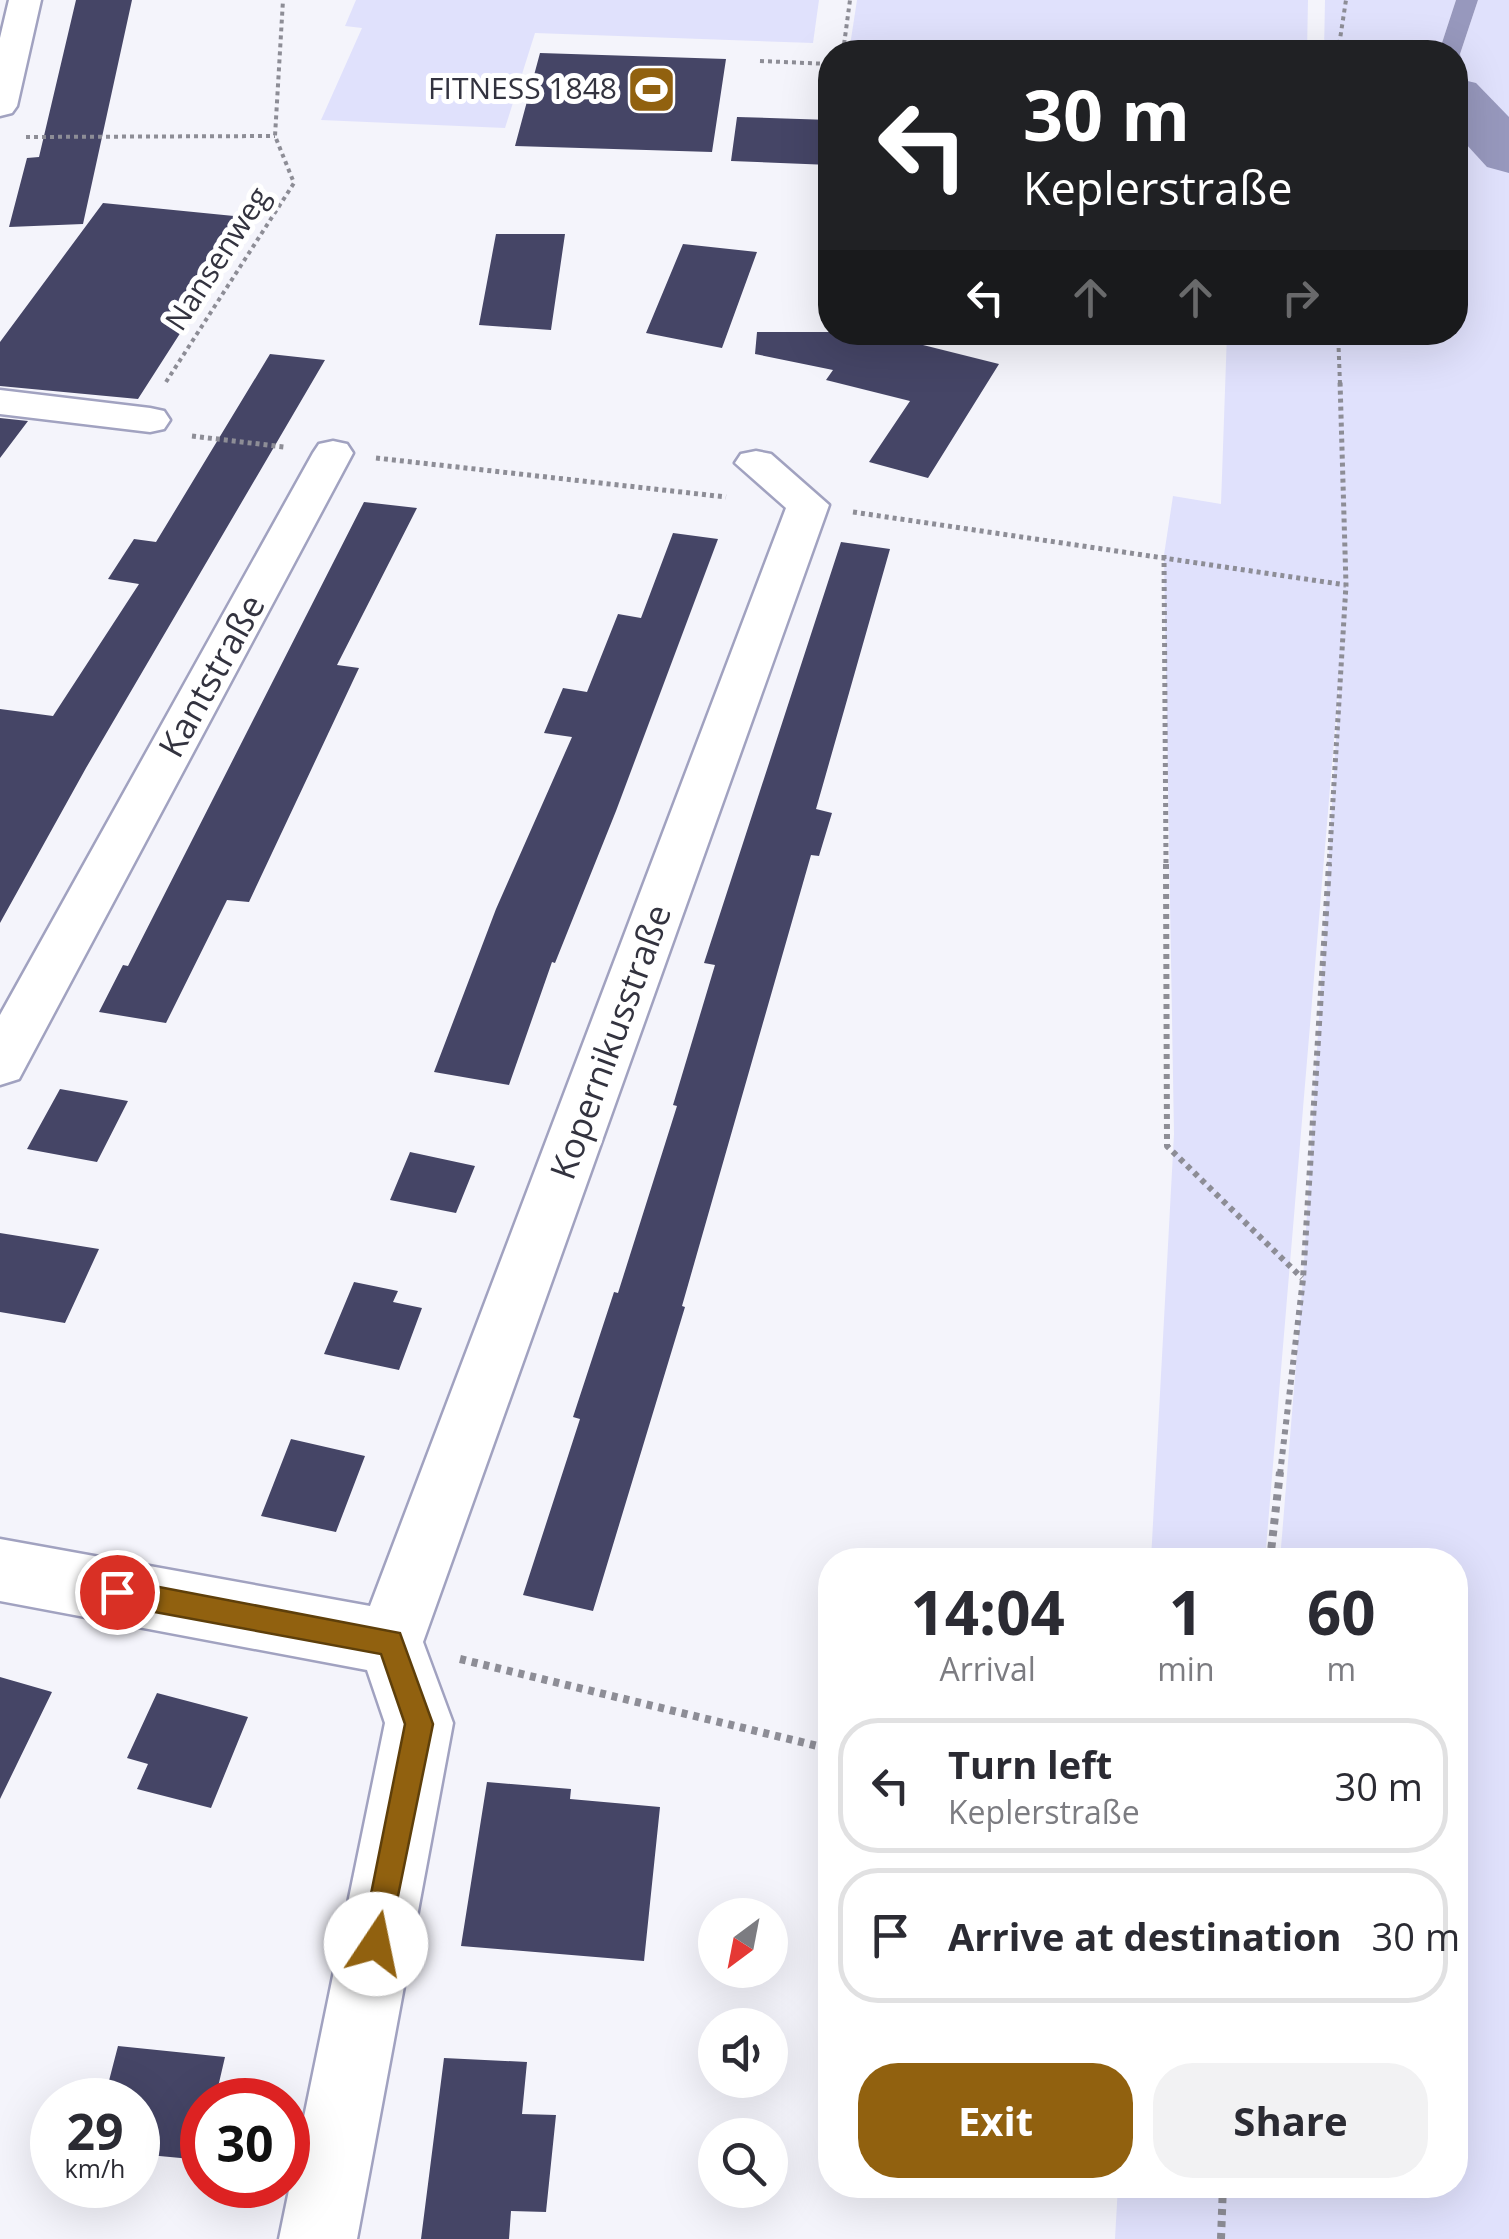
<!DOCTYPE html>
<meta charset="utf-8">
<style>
body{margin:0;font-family:"Open Sans",sans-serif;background:#f2f2f3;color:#2b2b33;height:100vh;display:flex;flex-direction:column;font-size:38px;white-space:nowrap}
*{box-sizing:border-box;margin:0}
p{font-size:32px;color:#7c7c81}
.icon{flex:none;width:55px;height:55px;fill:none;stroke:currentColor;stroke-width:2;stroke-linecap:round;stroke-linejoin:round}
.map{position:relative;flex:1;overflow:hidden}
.details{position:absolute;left:818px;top:1548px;width:650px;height:650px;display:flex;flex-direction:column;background:#fff;border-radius:40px;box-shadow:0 10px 40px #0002}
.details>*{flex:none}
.hud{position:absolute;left:818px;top:40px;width:650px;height:305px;border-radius:40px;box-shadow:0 10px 40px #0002;background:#202124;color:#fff;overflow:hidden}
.needle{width:65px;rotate:212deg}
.tools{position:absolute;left:698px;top:1898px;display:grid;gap:20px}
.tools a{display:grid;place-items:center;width:90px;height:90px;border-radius:50%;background:#fff;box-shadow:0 10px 40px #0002;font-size:50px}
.speed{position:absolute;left:30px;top:2078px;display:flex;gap:20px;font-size:50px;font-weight:700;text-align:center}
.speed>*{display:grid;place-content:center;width:130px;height:130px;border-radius:50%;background:#fff;box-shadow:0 10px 40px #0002;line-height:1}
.speed small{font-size:25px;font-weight:400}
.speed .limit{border:15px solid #d22;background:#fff;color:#111}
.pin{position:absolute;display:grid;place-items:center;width:85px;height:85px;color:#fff;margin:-42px;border:5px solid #fff;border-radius:50%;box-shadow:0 2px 10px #0007}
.me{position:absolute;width:110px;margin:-55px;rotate:11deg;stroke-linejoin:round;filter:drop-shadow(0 0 8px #0008)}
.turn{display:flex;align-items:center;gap:35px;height:210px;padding:0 40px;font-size:45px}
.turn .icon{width:130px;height:130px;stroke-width:2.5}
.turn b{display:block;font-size:70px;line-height:85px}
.lanes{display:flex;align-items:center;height:95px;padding:0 40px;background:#0003;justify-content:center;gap:50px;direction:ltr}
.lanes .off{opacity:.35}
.eta{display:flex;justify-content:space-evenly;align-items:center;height:170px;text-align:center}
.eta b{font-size:60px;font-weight:700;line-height:70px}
.primary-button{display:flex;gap:20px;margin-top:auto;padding:20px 40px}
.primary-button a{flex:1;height:115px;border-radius:40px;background:#91610f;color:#fff;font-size:40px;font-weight:700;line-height:115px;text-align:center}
.primary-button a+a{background:#f2f2f3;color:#2b2b33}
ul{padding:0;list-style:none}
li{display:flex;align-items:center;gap:30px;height:135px;margin:0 20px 15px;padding:0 20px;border:5px solid #e1e1e2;border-radius:40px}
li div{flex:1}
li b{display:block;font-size:38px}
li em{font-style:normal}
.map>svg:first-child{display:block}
.green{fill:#e0e1fc}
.water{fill:#9798bd}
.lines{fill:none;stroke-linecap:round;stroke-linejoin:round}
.river{fill:#9798bd;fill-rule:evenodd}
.building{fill:#454566}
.minor-casing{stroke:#a1a2c0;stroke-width:5}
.path-far3{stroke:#8d8d96;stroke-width:4;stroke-dasharray:4 4;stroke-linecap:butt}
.path-far2{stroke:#8d8d96;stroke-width:5;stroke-dasharray:4 4;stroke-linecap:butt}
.path-far1{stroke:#8d8d96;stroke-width:6;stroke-dasharray:5 5;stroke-linecap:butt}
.path{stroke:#8d8d96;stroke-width:8;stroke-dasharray:6 6;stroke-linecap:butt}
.minor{fill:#fff;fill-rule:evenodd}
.route{fill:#91610f;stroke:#5e3f0a;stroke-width:2.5}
.labels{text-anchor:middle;stroke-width:10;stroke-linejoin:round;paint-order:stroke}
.far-poi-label{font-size:30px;fill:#33333f;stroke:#fff;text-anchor:end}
.far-street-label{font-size:30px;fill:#33333f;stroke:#fff}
.street-label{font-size:35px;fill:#33333f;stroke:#fff}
</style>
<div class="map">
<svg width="1509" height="2239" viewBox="0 0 1509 2239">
<rect width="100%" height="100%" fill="#f4f4fb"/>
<path class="green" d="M356 0H819L813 43 535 33 505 128 321 120 362 28 345 26Z
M857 0H1308L1307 52H849Z
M1325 0H1456L1439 52H1324Z
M1478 0H1509V133L1469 88 1460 54Z
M1455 93 1509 151V2239H1115L1118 2185H1455V1560H1280L1303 1278 1341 657 1265 1560H1151L1174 1134 1164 555 1173 496 1221 504 1227 333 1455 332Z"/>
<path class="water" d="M1456 0H1478L1460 54 1469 88 1509 133V151L1455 93V52H1439Z"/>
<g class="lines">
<path class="river" d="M1455 78 1476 83 1509 117V173L1487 167 1455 132Z"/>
</g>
<path class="building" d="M76 0H132L83 224 9 227 27 158 39 157Z
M540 53 726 59 712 152 515 146Z
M737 117 830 120V165L731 161Z
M103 203 254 218 138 399 0 386V342Z
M496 234H565L551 330 479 325Z
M683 244 757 252 722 348 646 333Z
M757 332H913L907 341 999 364 928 478 869 462 910 401 826 380 833 370 755 354Z
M270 354 325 360 86 768 0 923V709L53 716 139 584 108 579 134 539 156 542Z
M0 418 28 421 0 458Z
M364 502 417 508 337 665 359 668 249 902 227 900 166 1023 99 1012 123 965 128 966Z
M673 533 718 539 616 811 555 963 552 962 509 1085 434 1072 496 909 572 737 544 733 563 688 587 692 618 614 641 618Z
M841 542 890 549 816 809 832 813 819 856 811 855 682 1306 685 1307 593 1611 523 1595 580 1419 573 1417 614 1292 618 1293 677 1106 673 1105 715 965 704 963Z
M60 1089 128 1101 97 1162 27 1149Z
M410 1152 475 1166 456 1213 390 1200Z
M0 1233 99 1249 65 1323 0 1312Z
M354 1282 398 1291 393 1302 422 1308 399 1370 324 1354Z
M291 1439 365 1456 336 1532 261 1516Z
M0 1677 52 1692 0 1799Z
M157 1693 248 1717 211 1808 137 1789 148 1764 127 1758Z
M487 1782 571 1789 570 1799 660 1807 644 1961 461 1946Z
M118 2046 225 2057 215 2100H202V2160L138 2154V2100H104Z
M444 2058 527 2062 522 2114 556 2115 546 2212 511 2211 509 2239H421Z"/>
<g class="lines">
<defs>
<path id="minor" d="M9 0H41L17 106 12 113 0 116V38Z
M0 390 150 408 164 411 170 420 164 429 150 432 0 414Z
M333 441 347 444 353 453 19 1079 0 1085V1015L313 453 319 444Z
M756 451 771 454 829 505 423 1642 453 1723 357 2239H279L385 1723 367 1670 0 1601V1539L370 1606 786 508 735 463 741 454Z"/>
</defs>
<use href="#minor" class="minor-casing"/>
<path class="path-far3" d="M843 52 850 0
M1338 52 1346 0
M760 61 830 64
M26 137 275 136
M1338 332 1340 384
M166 382 294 183 275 136 283 0"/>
<path class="path-far2" d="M192 436 284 447
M376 458 726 497
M853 512 1346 585
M1164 555 1166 866
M1329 866 1346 585 1340 381"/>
<path class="path-far1" d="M1166 864 1167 1146 1302 1278
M1280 1474 1303 1279 1329 864"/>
<path class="path" d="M1270 1560 1280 1472
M460 1659 830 1749
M1221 2239 1223 2185"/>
<use href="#minor" class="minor"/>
</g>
<path class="route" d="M117 1579 400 1633 433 1724 386 1955 376 1960 365 1955 361 1944 405 1724 381 1654 117 1605 107 1601 104 1592 107 1583Z"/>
<defs>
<symbol id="stadium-square" viewBox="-11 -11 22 22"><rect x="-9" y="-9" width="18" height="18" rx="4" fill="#91610f" stroke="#fff"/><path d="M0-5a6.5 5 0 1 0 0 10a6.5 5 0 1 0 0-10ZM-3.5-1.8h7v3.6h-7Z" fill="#fff"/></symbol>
</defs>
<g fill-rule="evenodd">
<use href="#stadium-square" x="624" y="62" width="55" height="55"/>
</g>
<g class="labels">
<g class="far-poi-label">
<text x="617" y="99">FITNESS 1848</text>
</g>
<g class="far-street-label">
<text transform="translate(218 259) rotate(-57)" y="10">Nansenweg</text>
</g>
<g class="street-label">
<text transform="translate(212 676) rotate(-61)" y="12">Kantstraße</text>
<text transform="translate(611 1042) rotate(-70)" y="12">Kopernikusstraße</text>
</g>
</g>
</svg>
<div class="tools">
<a><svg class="needle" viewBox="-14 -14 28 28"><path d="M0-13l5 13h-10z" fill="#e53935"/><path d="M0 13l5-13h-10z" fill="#7c7c81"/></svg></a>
<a><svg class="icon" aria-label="sound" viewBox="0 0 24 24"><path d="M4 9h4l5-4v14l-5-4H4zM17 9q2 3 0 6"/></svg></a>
<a><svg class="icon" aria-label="search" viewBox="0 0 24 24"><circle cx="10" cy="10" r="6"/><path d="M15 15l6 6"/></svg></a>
</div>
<div class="speed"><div>29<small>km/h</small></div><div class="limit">30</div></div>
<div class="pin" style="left:117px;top:1592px;background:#d93025"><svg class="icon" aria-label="arrive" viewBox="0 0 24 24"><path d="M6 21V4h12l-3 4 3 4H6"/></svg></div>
<svg class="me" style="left:376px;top:1944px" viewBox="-20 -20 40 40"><circle r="19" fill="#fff"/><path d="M0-13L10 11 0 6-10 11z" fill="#91610f"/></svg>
<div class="hud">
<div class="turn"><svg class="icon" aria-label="left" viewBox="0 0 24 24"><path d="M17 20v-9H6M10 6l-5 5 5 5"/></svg><div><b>30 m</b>Keplerstraße</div></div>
<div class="lanes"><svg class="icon" aria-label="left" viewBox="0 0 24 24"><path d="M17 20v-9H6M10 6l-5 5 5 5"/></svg><svg class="icon off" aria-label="ahead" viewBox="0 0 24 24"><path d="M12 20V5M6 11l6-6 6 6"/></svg><svg class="icon off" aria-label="ahead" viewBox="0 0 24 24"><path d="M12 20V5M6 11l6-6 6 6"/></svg><svg class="icon off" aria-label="right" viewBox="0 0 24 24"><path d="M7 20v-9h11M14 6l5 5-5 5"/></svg></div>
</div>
<section class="details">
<div class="eta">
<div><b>14:04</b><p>Arrival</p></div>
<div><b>1</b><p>min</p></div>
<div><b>60</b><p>m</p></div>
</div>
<ul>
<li><svg class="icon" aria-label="left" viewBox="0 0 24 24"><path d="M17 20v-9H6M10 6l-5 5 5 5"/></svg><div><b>Turn left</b><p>Keplerstraße</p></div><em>30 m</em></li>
<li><svg class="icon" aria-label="arrive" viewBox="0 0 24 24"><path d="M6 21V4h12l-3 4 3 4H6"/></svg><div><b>Arrive at destination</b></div><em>30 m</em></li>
</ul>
<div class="primary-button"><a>Exit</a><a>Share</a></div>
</section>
</div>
